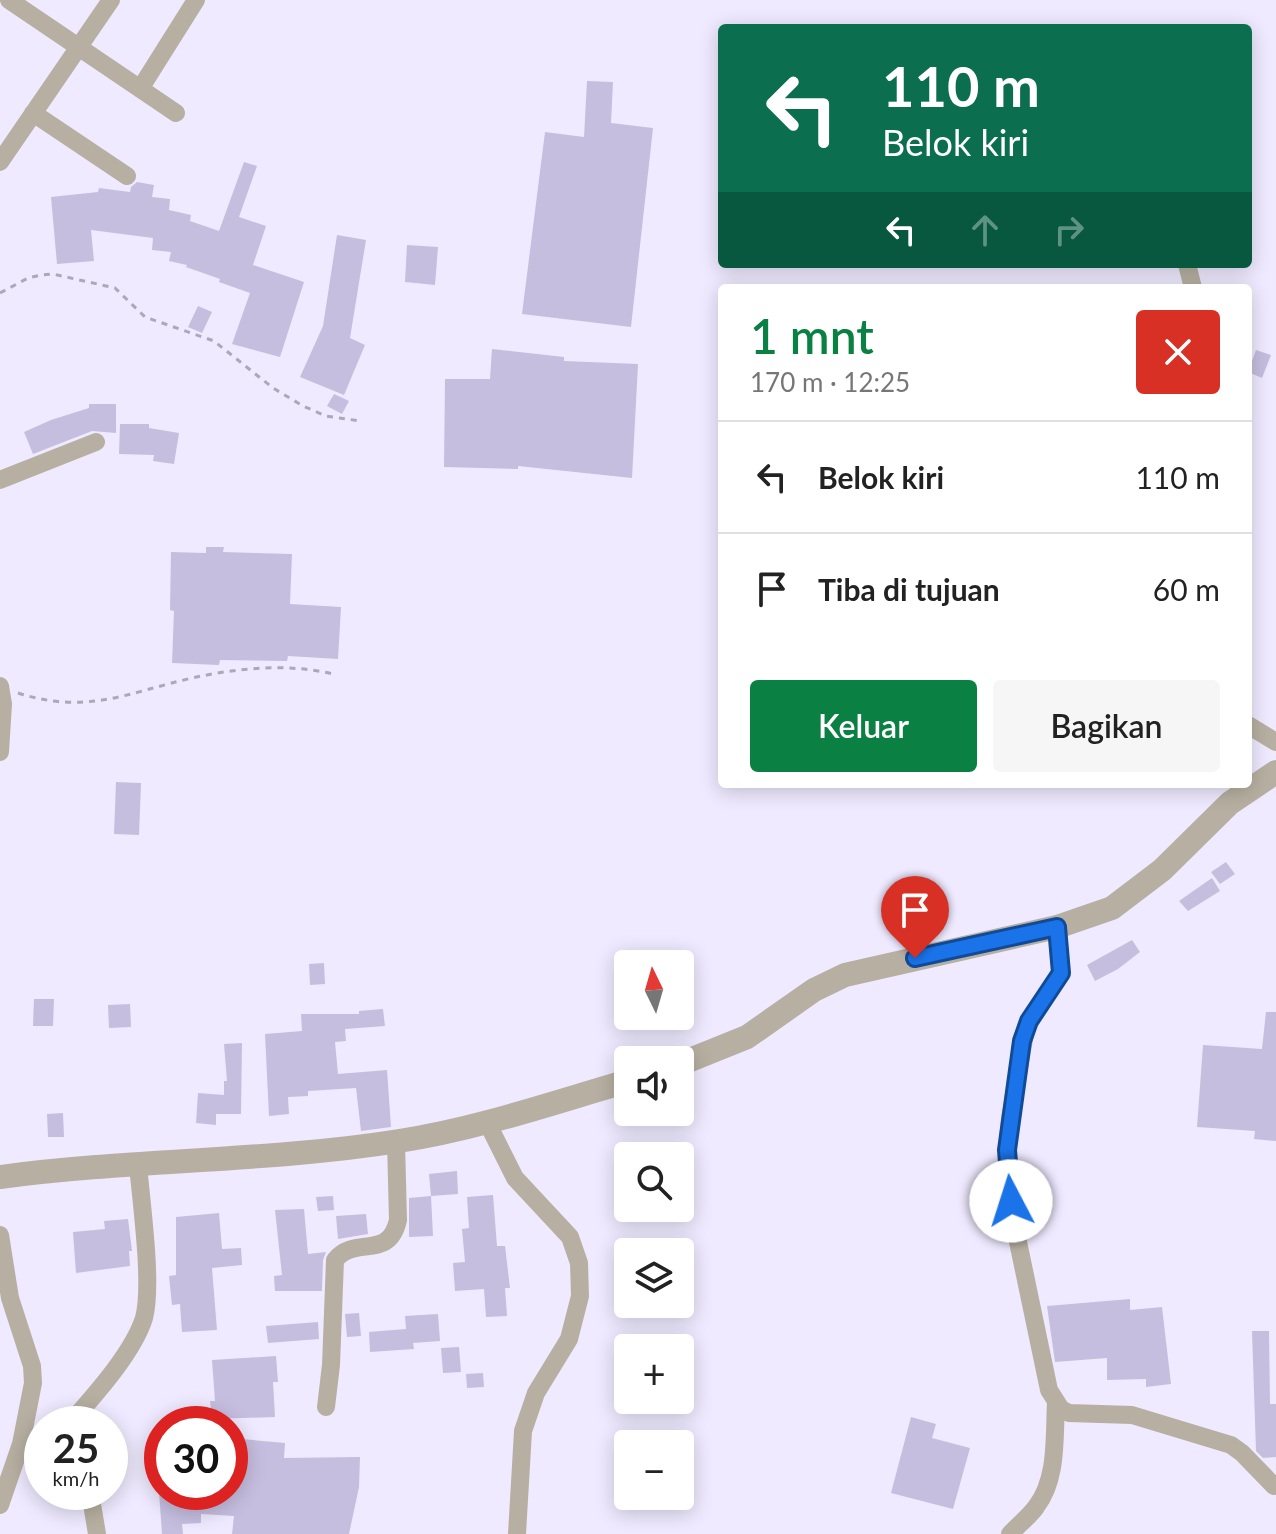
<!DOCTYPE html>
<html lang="id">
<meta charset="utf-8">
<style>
body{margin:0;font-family:Lato,sans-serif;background:#f6f6f6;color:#222;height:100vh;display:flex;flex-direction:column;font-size:30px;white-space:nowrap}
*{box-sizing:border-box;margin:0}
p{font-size:26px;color:#767676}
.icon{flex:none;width:44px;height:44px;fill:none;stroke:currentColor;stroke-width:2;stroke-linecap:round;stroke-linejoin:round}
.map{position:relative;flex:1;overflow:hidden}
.sheet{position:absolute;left:718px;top:284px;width:534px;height:504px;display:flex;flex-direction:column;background:#fff;border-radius:8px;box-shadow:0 4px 20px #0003}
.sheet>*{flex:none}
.banner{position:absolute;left:718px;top:24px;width:534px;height:244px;border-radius:8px;box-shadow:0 4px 20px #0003;background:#0b6e4f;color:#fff;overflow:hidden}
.needle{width:52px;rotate:355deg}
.tools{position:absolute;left:614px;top:950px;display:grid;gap:16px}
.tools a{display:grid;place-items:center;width:80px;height:80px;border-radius:8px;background:#fff;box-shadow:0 4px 20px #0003;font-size:40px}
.speed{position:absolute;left:24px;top:1406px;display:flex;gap:16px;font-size:40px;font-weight:700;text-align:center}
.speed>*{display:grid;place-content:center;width:104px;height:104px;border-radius:50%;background:#fff;box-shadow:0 4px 20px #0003;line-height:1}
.speed small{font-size:20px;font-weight:400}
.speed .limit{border:12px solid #d22;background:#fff;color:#111}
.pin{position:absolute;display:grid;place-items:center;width:68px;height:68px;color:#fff;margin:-82px -34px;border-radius:50% 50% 50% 0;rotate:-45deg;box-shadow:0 0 8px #0007}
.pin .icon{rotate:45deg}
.me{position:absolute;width:88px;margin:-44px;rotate:355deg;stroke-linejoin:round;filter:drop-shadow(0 0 6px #0008)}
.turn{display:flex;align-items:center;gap:28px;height:168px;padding:0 32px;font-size:36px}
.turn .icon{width:104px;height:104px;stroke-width:2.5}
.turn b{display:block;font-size:56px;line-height:68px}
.lanes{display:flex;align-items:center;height:76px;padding:0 32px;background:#0003;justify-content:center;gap:40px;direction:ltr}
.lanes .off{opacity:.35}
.round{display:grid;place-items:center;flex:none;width:84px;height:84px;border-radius:8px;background:#f6f6f6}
.overview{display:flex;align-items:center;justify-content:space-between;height:136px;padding:0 32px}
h1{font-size:48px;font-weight:600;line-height:60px;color:#0b8043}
.cta{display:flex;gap:16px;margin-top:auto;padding:16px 32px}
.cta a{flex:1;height:92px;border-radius:8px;background:#0b8043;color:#fff;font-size:32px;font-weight:600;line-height:92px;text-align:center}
.cta a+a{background:#f6f6f6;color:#222}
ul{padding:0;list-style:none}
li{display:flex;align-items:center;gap:24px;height:112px;padding:0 32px;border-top:2px solid #e0e0e0}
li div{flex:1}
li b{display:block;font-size:30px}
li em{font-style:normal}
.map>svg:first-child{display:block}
.building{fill:#c6bedf}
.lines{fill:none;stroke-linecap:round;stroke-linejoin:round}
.path{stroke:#aca8ba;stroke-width:3;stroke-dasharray:6 6;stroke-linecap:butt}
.minor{stroke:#b7b0a2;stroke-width:18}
.tertiary{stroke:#b7b0a2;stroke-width:24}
.route-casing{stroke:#114b97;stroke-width:20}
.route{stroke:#1a73e8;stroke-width:14}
</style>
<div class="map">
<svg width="1276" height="1534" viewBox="0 0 1276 1534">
<rect width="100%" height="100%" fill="#efeaff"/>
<path class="building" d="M587 81 613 82 611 123 653 128 631 327 522 314 545 132 584 137Z
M244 162 257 166 239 217 266 226 253 265 304 282 280 357 232 344 250 293 219 282 220 279 186 267 187 265 169 261 171 252 152 250 153 238 91 230 94 261 57 264 51 197 98 192 99 188 130 192 131 187 137 182 154 185 152 197 170 199 169 210 191 215 190 221 219 231Z
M337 235 366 240 350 338 365 345 344 395 300 377 323 326Z
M407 245 438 247 435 285 405 282Z
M198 306 212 312 202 333 188 327Z
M492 349 564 357V361L638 364 632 478 518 466V469L444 467 445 379H490Z
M1256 350 1271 355 1262 378 1248 372Z
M334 394 349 401 342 414 327 406Z
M89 404H116V433L92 431 33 454 24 432 51 420 89 408Z
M120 424H149V428L179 433 174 464 153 461 154 455 119 454Z
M206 547H224L223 552 292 554 290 604 341 607 338 659 288 656 287 661 220 660 219 665 172 663 174 611 170 610 171 552 206 553Z
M116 782 141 783 139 835 114 834Z
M1226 862 1235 874 1220 884 1211 872Z
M1212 878 1220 891 1188 911 1179 901Z
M1132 940 1140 952 1118 969 1095 981 1087 965Z
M324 963 325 984 310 985 309 964Z
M34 999H54L53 1026H33Z
M130 1004 131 1027 109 1028 108 1005Z
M383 1009 385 1026 345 1029 346 1041 335 1042 338 1074 387 1070 391 1127 361 1131 356 1088 308 1091V1096L288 1097 289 1114 269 1116 265 1034 302 1031 301 1014H359V1011Z
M1266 1012H1276V1141L1254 1139 1255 1131 1197 1127 1203 1045 1262 1049Z
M242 1043 241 1114H216V1125L196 1123 198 1093 224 1095V1081H227L224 1044Z
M63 1113 64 1137H48L47 1114Z
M457 1171 458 1194 431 1196 429 1174Z
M493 1195 497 1246H505L510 1288H505L507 1316 486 1317 484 1289 455 1291 453 1263 465 1262 462 1229 469 1228 467 1197Z
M333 1196 334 1210 318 1211 316 1197Z
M431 1196 433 1236 409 1237V1198Z
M304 1209 308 1254 326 1252 323 1260 322 1291H275L274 1276 282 1275 275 1210Z
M219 1213 222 1249 241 1248 242 1265 212 1268 217 1330 182 1332 180 1304 172 1305 169 1276 176 1275V1217Z
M366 1214 368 1234 338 1239 336 1216Z
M128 1219 132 1251H129L130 1266 76 1273 73 1232 105 1229 104 1221Z
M1130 1299V1310L1162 1307 1171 1384 1146 1387V1379L1107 1380V1358L1055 1362 1047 1306Z
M359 1313 361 1336 347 1337 345 1314Z
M438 1314 440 1341 413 1343 414 1349 370 1352 369 1332 406 1329 405 1316Z
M318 1322 319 1339 268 1343 266 1326Z
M1252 1331H1269L1270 1404H1276V1457L1263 1458 1256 1451Z
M459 1347 461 1372 443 1373 441 1348Z
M276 1356 278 1382H273L275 1417 212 1419 210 1401H215L212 1360Z
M483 1373 484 1387 467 1388 466 1374Z
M911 1417 936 1424 932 1438 970 1448 953 1509 891 1493Z
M230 1438 285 1443 284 1458 360 1457 359 1487 349 1534H232L234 1516 201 1514V1523L182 1524 183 1534H162L159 1492H230Z"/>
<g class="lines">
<path class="path" d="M0 293 28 278 41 275 53 274 115 288 145 317 214 341 273 388 303 406 326 416 360 421
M18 693C86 715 127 693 192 678 238 668 287 663 333 674"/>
<path class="minor" d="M9 0 176 113
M140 89 196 0
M33 113 127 176
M0 162 111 0
M1187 264 1193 288
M0 480 96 442
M0 686 3 704 0 752
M1248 725 1276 742
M1057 927 1061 973 1026 1028 1010 1119 1007 1150 1013 1218 1049 1390 1061 1409 1069 1413 1132 1415 1231 1445 1242 1453 1274 1486
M487 1122 515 1178 570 1237 579 1263 580 1296 569 1339 536 1393 523 1431 517 1534
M0 1235 10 1298 32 1366 33 1383 21 1444 0 1505
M326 1407 331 1365 335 1260C355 1235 389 1261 398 1220L396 1142
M80 1424 78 1414C100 1389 134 1350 144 1318 153 1284 141 1202 138 1164
M90 1492 97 1534
M1010 1534C1018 1525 1029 1517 1036 1507 1058 1479 1054 1436 1056 1403"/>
<path class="tertiary" d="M680 1064 747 1037 814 990 845 975 1057 927 1112 908 1162 870 1230 803 1276 772
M0 1177C132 1159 267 1162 399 1141 477 1129 552 1103 628 1081"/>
</g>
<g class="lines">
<defs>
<path id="route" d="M915 958 1057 927 1061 973 1029 1021 1022 1041 1007 1150 1011 1201"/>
</defs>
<use href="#route" class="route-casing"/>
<use href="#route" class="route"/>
</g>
</svg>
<div class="tools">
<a><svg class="needle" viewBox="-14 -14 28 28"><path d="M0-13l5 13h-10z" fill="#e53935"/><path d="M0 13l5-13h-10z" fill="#767676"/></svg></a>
<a><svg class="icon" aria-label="sound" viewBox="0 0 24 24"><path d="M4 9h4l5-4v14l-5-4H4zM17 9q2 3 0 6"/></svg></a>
<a><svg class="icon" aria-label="search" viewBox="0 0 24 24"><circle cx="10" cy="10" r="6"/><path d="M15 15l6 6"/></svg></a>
<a><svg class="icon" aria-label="layers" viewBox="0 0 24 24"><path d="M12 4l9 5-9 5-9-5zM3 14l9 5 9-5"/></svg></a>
<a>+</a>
<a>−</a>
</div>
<div class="speed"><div>25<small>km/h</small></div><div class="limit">30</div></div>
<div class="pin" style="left:915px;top:958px;background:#d93025"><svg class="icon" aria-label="arrive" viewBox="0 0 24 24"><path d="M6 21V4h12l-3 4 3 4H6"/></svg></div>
<svg class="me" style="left:1011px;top:1201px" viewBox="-20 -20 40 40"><circle r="19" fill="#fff"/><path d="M0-13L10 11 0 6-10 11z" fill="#1a73e8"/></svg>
<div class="banner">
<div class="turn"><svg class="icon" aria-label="left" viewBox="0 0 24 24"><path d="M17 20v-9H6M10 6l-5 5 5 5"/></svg><div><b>110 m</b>Belok kiri</div></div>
<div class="lanes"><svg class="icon" aria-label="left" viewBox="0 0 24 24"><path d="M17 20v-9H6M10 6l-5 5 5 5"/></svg><svg class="icon off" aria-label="ahead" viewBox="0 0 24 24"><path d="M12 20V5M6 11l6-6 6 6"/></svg><svg class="icon off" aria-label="right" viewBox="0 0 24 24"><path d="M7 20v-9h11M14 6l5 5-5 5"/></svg></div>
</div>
<section class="sheet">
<div class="overview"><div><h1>1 mnt</h1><p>170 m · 12:25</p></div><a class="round" style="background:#d93025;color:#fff"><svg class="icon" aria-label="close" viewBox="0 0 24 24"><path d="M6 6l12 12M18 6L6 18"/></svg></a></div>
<ul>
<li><svg class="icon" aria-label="left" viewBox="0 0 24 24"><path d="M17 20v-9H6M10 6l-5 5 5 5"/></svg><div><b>Belok kiri</b></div><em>110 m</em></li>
<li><svg class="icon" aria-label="arrive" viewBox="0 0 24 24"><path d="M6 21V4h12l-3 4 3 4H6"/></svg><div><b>Tiba di tujuan</b></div><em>60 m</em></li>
</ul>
<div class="cta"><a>Keluar</a><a>Bagikan</a></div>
</section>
</div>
